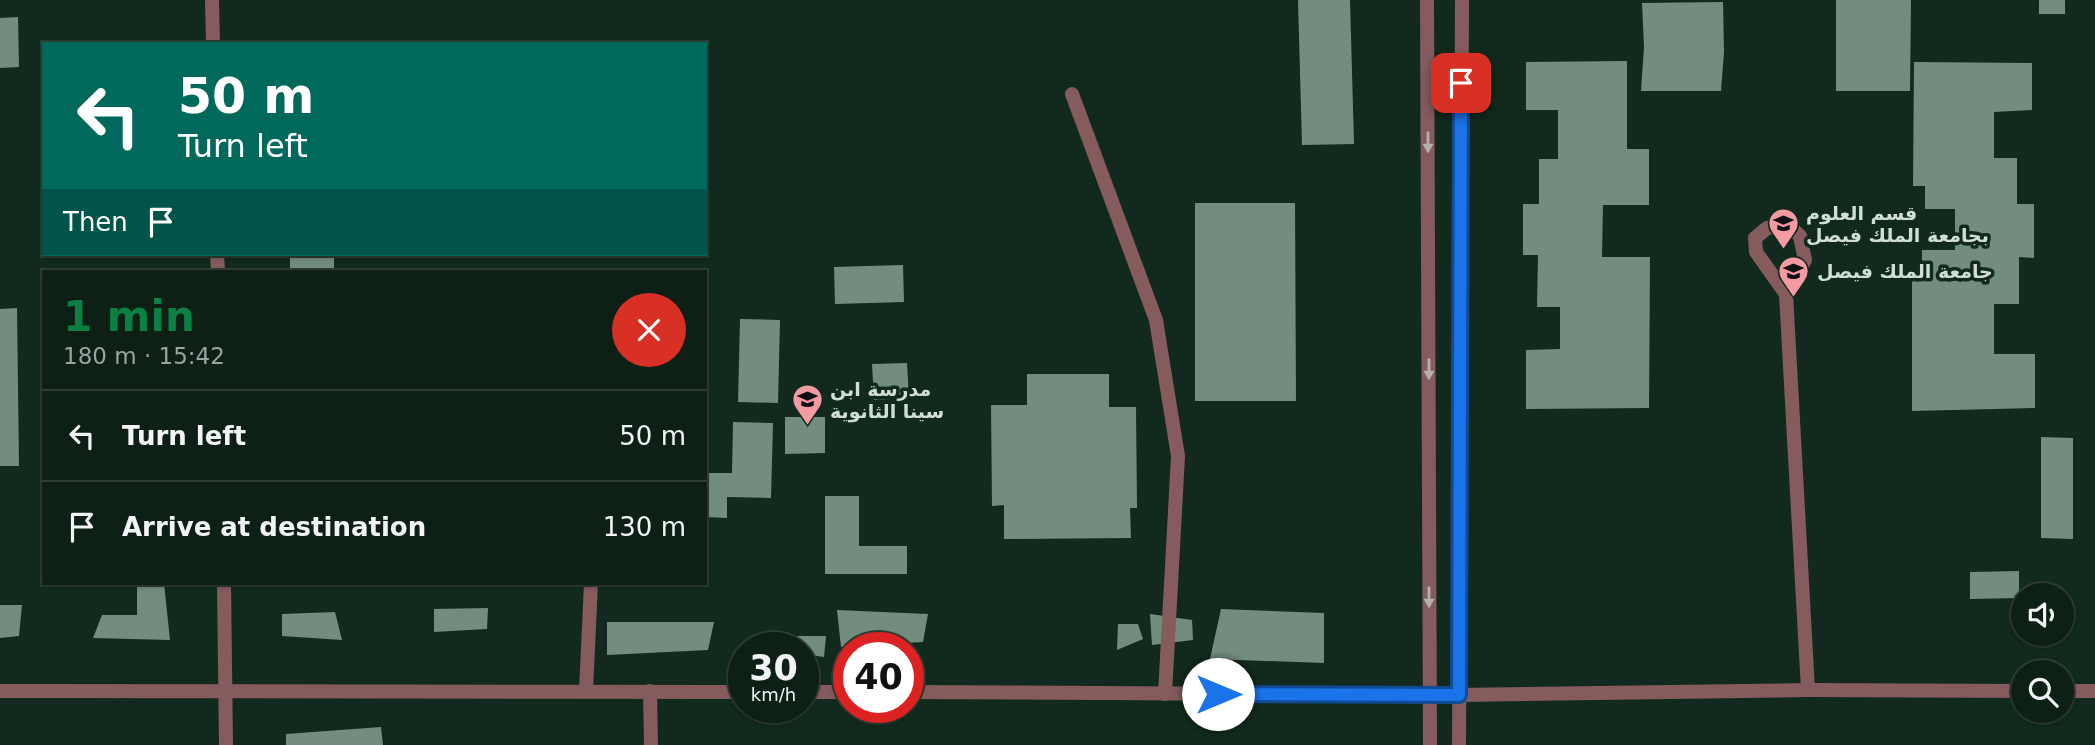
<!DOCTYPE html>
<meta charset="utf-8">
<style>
body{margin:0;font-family:"DejaVu Sans",Vazirmatn,sans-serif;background:#17281f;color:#f1f3f6;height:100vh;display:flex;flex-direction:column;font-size:26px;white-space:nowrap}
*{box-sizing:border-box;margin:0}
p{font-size:23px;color:#9ba3a1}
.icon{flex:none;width:38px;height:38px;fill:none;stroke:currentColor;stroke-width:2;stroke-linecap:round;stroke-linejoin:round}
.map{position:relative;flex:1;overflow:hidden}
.panel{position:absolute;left:42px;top:270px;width:665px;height:315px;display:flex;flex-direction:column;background:#0e2016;border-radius:0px;box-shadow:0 2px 5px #0004,0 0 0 2px #2e3e35}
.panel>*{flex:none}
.hud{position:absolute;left:42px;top:42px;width:665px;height:214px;border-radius:0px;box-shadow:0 2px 5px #0004,0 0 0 2px #2e3e35;background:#00695c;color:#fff;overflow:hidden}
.tools{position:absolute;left:2011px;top:583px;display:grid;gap:14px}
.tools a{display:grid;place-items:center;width:63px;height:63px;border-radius:50%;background:#0e2016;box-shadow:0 2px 5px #0004,0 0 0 2px #2e3e35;font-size:35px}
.speed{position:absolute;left:728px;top:632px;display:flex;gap:14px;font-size:35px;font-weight:700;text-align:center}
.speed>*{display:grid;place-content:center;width:91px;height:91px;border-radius:50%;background:#0e2016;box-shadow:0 2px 5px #0004,0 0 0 2px #2e3e35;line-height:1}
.speed small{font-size:18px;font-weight:400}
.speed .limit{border:10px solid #d22;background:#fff;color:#111}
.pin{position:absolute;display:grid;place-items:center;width:60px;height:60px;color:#fff;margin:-30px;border-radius:14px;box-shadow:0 4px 10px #0006}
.me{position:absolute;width:77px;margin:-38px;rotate:90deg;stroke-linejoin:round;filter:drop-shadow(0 0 5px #0008)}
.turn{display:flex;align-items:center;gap:24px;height:147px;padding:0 21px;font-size:32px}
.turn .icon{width:91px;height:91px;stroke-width:2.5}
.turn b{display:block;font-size:49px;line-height:60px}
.then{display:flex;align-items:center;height:66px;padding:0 21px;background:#0003;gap:14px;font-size:26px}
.round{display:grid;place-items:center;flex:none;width:74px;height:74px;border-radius:37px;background:#17281f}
.headline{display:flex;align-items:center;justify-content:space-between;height:119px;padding:0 21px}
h1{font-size:42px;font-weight:800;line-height:52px;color:#0b8043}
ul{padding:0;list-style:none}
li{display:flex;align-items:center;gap:21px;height:91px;padding:0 21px;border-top:2px solid #2e3e35}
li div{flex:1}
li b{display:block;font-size:26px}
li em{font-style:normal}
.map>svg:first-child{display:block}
.building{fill:#728d7d}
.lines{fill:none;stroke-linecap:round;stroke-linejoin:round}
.service{stroke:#855b5e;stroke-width:14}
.minor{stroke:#855b5e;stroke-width:14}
.tertiary{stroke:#855b5e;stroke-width:14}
.oneway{fill:#b6b0ac}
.route-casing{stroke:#114b97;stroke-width:18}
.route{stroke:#1a73e8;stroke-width:12}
.labels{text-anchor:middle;stroke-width:7;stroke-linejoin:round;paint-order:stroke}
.poi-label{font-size:19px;font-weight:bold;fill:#d0ded6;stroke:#122a1d;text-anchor:start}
</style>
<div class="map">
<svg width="2095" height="745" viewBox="0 0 2095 745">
<rect width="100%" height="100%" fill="#122a1d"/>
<path class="building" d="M1298 0H1350L1354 144 1302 145Z
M1836 0H1911L1910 91H1836Z
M2039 0H2065V14H2039Z
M1723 2 1724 52 1721 91H1641L1644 47 1642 3Z
M18 17 19 67 0 68V18Z
M1627 61V149H1649V205H1603L1602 257H1650L1649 408 1526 409V350L1560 349V307H1537L1538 255H1523V204H1539V159H1558V110H1526V62Z
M1914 62 2032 63V110L1994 112V158H2017V204H2034V258L2019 257V304H1994V354H2035V408L1912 411V280H1922V250H1955V209H1925V186H1913Z
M1195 203H1295L1296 401H1195Z
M290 254H334V271H290Z
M903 265 904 302 835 304 834 267Z
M17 308 19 466H0V309Z
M740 319 780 320 778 403 738 402Z
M907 363 909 398 874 400 872 364Z
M1027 374H1109V407H1136L1137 508H1130L1131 538 1004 539V505L992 506 991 405H1027Z
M785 417H825V453L785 454Z
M733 422 773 423 771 498 727 497V518L705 517V473H732Z
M2041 437 2073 438V539L2041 538Z
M825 496H859V546H907V574H825Z
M2019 571V598L1970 599V572Z
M137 583H164L170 640 93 638 102 615H137Z
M0 605H22L19 636 0 638Z
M488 608 487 629 434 632V609Z
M1221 609 1324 613V663L1210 659Z
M837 610 928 614 923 642 841 647Z
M335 612 342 640 282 636V614Z
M1150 614 1192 620 1193 640 1152 645Z
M607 622H714L708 650 607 655Z
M1118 624H1138L1143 639 1117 650Z
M792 636H826L824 657 803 654V648H782Z
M381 727 383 745H286V734Z"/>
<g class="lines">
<path class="service" d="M1072 94 1156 320 1178 456 1165 694
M1786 294 1756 252 1755 238 1767 228 1788 225 1800 236 1805 260 1786 294 1808 690
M586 691 591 583"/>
<path class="minor" d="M212 0 213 44
M217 254 218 271
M224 583 226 745
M650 691 651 745"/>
<path class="tertiary" d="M1427 0 1430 745
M0 691 744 692
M2062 691H2095
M803 692H849
M908 692 1459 695 1808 690 2023 691
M1459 745 1462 0"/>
</g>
<defs><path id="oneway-solid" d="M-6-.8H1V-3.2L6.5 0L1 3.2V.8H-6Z" transform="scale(1.75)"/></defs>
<g class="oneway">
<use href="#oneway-solid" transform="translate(1428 142) rotate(90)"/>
<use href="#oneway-solid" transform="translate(1429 369) rotate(90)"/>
<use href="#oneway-solid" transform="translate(1429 597) rotate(90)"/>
</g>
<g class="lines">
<defs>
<path id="route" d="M1218 694 1459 695 1461 83"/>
</defs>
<use href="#route" class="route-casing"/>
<use href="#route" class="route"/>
</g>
<defs>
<symbol id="university-pin" viewBox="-11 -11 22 30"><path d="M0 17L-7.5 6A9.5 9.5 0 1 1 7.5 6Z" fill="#f49aa2" stroke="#122a1d"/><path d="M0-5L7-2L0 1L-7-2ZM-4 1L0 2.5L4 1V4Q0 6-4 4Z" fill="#111"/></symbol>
<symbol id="school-pin" viewBox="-11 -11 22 30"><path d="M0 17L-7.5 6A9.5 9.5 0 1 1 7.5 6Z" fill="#f49aa2" stroke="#122a1d"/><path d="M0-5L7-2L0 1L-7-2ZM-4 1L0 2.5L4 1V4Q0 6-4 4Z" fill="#111"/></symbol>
</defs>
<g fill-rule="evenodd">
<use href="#university-pin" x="1766" y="206" width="35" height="47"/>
<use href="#university-pin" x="1776" y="254" width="35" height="47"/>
<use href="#school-pin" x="790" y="382" width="35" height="47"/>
</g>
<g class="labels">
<g class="poi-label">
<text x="1806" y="220">قسم العلوم<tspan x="1806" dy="22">بجامعة الملك فيصل</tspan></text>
<text x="1817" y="278">جامعة الملك فيصل</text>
<text x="830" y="396">مدرسة ابن<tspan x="830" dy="22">سينا الثانوية</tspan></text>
</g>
</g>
</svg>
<div class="tools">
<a><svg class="icon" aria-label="sound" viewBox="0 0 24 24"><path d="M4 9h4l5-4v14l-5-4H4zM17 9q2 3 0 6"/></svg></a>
<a><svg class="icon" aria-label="search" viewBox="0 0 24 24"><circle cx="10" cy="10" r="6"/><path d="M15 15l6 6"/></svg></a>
</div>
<div class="speed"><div>30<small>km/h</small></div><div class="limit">40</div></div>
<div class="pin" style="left:1461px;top:83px;background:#d93025"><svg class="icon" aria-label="arrive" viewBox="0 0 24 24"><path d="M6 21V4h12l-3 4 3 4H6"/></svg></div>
<svg class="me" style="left:1218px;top:694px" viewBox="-20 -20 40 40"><circle r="19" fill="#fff"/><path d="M0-13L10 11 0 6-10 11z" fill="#1a73e8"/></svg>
<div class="hud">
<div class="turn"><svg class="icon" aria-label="left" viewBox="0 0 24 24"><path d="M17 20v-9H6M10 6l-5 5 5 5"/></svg><div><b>50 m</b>Turn left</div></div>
<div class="then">Then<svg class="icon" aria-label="arrive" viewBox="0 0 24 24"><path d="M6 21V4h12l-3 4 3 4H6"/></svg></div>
</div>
<section class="panel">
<div class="headline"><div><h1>1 min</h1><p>180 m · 15:42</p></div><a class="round" style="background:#d93025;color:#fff"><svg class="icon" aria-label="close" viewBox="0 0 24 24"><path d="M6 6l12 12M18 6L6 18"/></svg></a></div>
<ul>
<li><svg class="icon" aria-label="left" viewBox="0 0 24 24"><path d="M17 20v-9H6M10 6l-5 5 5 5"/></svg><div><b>Turn left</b></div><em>50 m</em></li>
<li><svg class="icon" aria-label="arrive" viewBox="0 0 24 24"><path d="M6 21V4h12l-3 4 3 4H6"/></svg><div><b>Arrive at destination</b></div><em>130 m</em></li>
</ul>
</section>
</div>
